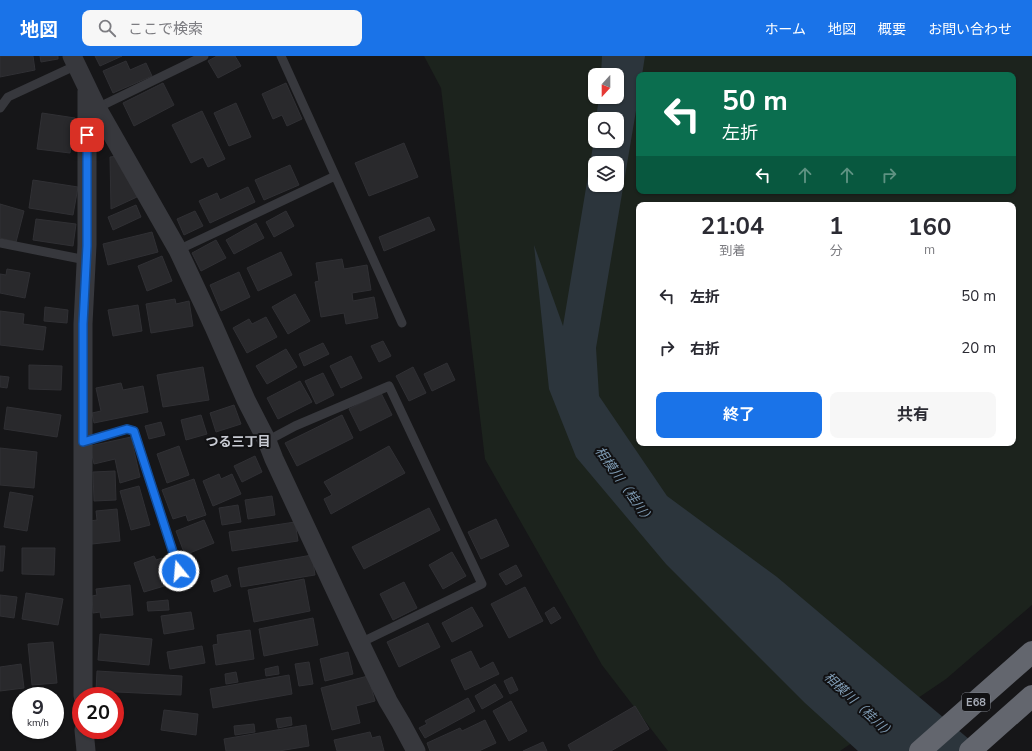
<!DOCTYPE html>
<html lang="ja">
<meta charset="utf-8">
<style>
body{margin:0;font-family:"Nunito Sans","Noto Sans JP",sans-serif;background:#f7f7f7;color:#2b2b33;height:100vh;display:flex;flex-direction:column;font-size:15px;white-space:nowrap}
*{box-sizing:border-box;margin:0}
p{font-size:13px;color:#7c7c81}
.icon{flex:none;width:22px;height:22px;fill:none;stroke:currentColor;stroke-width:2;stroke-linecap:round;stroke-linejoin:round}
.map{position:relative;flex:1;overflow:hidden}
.details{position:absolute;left:636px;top:146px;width:380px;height:244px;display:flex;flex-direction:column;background:#fff;border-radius:8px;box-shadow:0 1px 3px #0004}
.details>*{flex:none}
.top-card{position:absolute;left:636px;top:16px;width:380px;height:122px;border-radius:8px;box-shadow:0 1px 3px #0004;background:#0b6e4f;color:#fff;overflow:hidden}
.needle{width:26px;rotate:201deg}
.tools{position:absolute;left:588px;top:12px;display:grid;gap:8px}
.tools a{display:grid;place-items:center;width:36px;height:36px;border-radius:8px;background:#fff;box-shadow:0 1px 3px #0004;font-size:20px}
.speed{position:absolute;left:12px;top:631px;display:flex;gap:8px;font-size:20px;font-weight:700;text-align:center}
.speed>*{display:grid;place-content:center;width:52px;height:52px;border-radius:50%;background:#fff;box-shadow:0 1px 3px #0004;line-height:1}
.speed small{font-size:10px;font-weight:400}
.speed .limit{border:6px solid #d22;background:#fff;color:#111}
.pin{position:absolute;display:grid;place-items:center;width:34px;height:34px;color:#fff;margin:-17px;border-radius:8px;box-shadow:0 2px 6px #0006}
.me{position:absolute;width:44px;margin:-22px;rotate:343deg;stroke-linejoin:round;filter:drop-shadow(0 0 3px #0008)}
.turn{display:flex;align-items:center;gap:14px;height:84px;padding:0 20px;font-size:18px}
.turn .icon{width:52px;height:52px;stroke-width:2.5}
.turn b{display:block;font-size:28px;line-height:34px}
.lanes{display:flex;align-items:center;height:38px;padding:0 20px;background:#0003;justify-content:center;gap:20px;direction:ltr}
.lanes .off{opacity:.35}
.eta{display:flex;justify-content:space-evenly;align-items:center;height:68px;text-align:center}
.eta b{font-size:24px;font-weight:700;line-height:28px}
.button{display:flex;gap:8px;margin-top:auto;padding:8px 20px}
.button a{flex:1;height:46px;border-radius:8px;background:#1a73e8;color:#fff;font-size:16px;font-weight:700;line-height:46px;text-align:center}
.button a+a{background:#f7f7f7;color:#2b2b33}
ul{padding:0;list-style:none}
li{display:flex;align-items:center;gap:12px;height:52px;padding:0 20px}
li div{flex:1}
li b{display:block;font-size:15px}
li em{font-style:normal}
header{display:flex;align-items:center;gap:24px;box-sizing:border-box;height:56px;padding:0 20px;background:#1a73e8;color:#fff}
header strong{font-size:19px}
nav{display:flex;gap:22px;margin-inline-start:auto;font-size:14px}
.search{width:280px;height:36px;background:#f7f7f7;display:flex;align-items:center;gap:10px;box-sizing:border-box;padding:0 14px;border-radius:8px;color:#7c7c81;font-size:15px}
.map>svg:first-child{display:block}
.green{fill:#1c231d;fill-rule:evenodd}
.water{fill:#2c353c;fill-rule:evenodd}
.building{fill:#29292c;stroke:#303034}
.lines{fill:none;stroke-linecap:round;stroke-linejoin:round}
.lane{stroke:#37383d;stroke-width:9}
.street{stroke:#37383d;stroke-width:19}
.highway{stroke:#63666e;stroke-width:22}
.route-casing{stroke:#114b97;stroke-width:10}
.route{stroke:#1a73e8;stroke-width:7}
.labels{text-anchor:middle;stroke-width:4;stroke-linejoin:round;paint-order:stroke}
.shield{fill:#111113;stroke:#7b7e86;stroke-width:1}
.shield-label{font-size:11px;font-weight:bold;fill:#a8adb8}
.neighbourhood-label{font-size:13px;font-weight:bold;fill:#c9ccd4;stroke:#111113}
.water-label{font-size:13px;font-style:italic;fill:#7f9bb3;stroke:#111113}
</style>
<header>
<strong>地図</strong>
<div class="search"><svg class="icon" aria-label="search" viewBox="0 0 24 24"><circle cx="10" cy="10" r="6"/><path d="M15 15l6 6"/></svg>ここで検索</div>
<nav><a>ホーム</a><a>地図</a><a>概要</a><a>お問い合わせ</a></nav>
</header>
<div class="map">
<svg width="1032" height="695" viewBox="0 0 1032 695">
<rect width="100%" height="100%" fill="#161618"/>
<path class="green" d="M424 0H1032V549L946 623 840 695H668L602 609 485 403 441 32ZM595 19H617V41H595ZM639 19H1013V135H639ZM595 63H617V85H595ZM595 107H617V129H595ZM639 149H1013V387H639Z"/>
<path class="water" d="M602 0H645L642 19H639V37L596 292 599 340 667 440 777 521 983 695H858L805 647 666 508 576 401 549 333 534 189 563 270 595 78V85H617V63H596L599 41H617V19H601ZM595 107H617V129H595Z"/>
<path class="building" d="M0 0H33L35 14 0 21Z
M40 0H58V3L41 6Z
M95 0H122L100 10Z
M217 0H235L241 10 218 22 208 5Z
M126 5 130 14 146 7 152 20 113 37 103 15Z
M163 27 174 49 134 70 123 47Z
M286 27 302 63 287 70 282 59 273 63 262 38Z
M236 47 251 81 229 90 214 57Z
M202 55 225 103 208 111 203 101 191 107 172 69Z
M42 57 75 62 70 97 37 93Z
M404 87 418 121 369 140 355 107Z
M118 100 137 141 111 153 110 101Z
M290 109 299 129 264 144 255 124Z
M33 124 78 131 73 159 29 152Z
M248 131 255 146 210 167 199 145 217 137 220 144Z
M0 148 24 155 16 186 0 182Z
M136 149 141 161 113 174 108 161Z
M195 155 203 170 184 179 177 163Z
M286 155 294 170 274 181 266 166Z
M429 161 435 174 384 195 379 181Z
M36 163 76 168 73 190 33 184Z
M256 167 264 182 234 198 226 184Z
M152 176 158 196 108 209 103 188Z
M216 184 226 202 201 215 192 197Z
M281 196 292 219 258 235 247 212Z
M162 200 172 225 147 235 138 210Z
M342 203 344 213 367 209 371 234 352 237 353 245 374 241 378 262 346 268 344 257 321 261 315 226 319 225 316 207Z
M7 213 30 217 25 242 0 237V218L6 219Z
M239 216 250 241 221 255 210 229Z
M295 238 310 265 288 278 272 251Z
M175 243 176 248 189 245 193 270 151 277 146 248Z
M138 249 142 275 113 280 108 254Z
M45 251 68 254 67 267 44 265Z
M0 255 24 258 23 268 46 271 43 294 0 289Z
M266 261 277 281 247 297 233 272 249 263 252 268Z
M383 285 391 300 379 306 371 290Z
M323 287 329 298 304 310 299 298Z
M286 293 297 311 267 328 256 310Z
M351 300 362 322 341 332 330 310Z
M447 307 455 324 432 335 424 318Z
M29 309 62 310 61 334 29 333Z
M203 311 209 344 163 351 157 319Z
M413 311 426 337 409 345 396 320Z
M323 317 334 339 316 348 305 325Z
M0 320 9 321 7 332 0 331Z
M300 325 312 346 278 363 267 342Z
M121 327 123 334 143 330 148 356 94 367 92 357 101 355 96 332Z
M381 337 392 359 360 375 349 353Z
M234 349 241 368 216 376 210 357Z
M7 351 61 359 57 381 4 373Z
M201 359 207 378 186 384 181 364Z
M342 359 353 382 297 410 285 387Z
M161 366 165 379 149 383 145 370Z
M131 381 140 421 120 427 115 403 94 408 90 390Z
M179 390 189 419 167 427 157 398Z
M389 390 405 417 331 458 324 443 332 439 324 426Z
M0 392 37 396 34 432 0 429Z
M255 400 262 416 242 426 234 410Z
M115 415 116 444 94 445 93 416Z
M219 418 221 423 232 418 241 438 213 450 203 425Z
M194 423 206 459 188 465 186 459 173 463 162 434Z
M139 430 150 469 131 474 120 435Z
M10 436 33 440 27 475 4 471Z
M272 440 275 459 248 463 245 444Z
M238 449 241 466 222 469 219 452Z
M429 452 440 474 364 513 352 491Z
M117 453 120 485 92 488 90 465 97 464 96 455Z
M496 463 509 490 481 503 468 476Z
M204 464 214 487 185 499 176 475Z
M295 466 298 485 232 495 229 476Z
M0 490H5L3 515H0Z
M22 492H55L54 519 22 518Z
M452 496 466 520 443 533 429 509Z
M312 499 315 519 241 531 238 512Z
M154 500 156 504 162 502 171 528 144 536 134 507Z
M516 509 522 520 506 529 499 518Z
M227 519 231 530 214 536 211 525Z
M304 523 310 555 254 566 248 534Z
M404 526 417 552 393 564 380 538Z
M130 529 133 559 101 562 100 556 93 557 92 540 97 539 96 533Z
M525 531 543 565 509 582 491 548Z
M26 537 63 543 58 569 22 563Z
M0 539 17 541 14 562 0 560Z
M168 544 169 554 148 555 147 546Z
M472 551 483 570 452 586 442 567Z
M554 551 561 562 551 568 545 557Z
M191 556 194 573 164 578 161 560Z
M313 562 318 589 264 600 259 573Z
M428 567 440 591 399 611 387 586Z
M250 574 254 603 216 609 213 589 218 588 217 579Z
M100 578 152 583 149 609 98 604Z
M53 586 57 627 32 629 28 588Z
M202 590 205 607 170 613 167 596Z
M471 595 480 613 493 606 499 618 465 634 451 604Z
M348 596 353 618 325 625 320 603Z
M309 606 313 628 299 630 295 608Z
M21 608 24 632 0 635V611Z
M278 610 279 618 266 620 265 613Z
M97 615 182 620 181 639 96 635Z
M236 616 238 626 226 628 225 618Z
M289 619 292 638 213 652 210 633Z
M368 620 375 645 356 650 360 667 332 674 321 632Z
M512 621 518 634 510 638 504 625Z
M495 628 503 641 482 653 475 640Z
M468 642 475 655 425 682 419 672 427 668 425 665Z
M511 645 527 675 509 685 493 655Z
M635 650 649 673 611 695H571L568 689Z
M164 654 198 658 196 679 161 674Z
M291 661 292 669 278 672 276 663Z
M485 664 496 687 479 695H430L427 687 460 672 462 675Z
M254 668 255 676 235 679 234 670Z
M306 669 309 690 279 695H226L224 683Z
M370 676 372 682 380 680 384 695H337L334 684Z
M543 686 547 695H523Z"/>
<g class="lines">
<path class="lane" d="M281 0 402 267
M0 52 8 41 77 9
M97 52 204 0
M0 187 86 204
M178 194 335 120
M267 385 295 370 389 330 482 528 360 587
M83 386 127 373 134 375 179 515"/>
<path class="street" d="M72 0 97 52 178 194 214 271 246 344 267 385 274 403 360 587 388 645 401 667 416 695
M83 640V268L87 189V35
M84 674 86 695"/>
<path class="highway" d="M920 695 1032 596
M970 695 1032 640"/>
</g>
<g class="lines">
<defs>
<path id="route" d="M87 79V190L83 268V386L127 373 134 375 179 515"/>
</defs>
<use href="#route" class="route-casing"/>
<use href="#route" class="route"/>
</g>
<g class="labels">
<rect class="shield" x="962" y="637" width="28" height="18" rx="3"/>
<g class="shield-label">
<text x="976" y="650">E68</text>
</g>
<g class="neighbourhood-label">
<text x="238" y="390">つる三丁目</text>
</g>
<g class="water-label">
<text transform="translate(625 429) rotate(55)" y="5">相模川（桂川）</text>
<text transform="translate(860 649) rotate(43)" y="5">相模川（桂川）</text>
</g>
</g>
</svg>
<div class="tools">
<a><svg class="needle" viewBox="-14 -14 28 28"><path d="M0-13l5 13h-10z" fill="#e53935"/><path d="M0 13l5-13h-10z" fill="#7c7c81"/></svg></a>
<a><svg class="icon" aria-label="search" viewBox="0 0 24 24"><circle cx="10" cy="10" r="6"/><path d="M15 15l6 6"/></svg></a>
<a><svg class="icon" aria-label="layers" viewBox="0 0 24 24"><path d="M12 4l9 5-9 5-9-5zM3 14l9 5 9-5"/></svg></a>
</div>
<div class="speed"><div>9<small>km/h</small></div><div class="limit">20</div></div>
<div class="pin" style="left:87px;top:79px;background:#d93025"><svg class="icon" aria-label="arrive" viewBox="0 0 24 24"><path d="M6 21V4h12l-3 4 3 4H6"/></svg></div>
<svg class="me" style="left:179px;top:515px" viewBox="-20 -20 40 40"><circle r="17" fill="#1a73e8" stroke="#fff" stroke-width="3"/><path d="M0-11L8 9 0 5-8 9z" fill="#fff"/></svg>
<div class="top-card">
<div class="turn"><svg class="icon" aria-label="left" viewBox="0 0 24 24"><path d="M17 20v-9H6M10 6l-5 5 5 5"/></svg><div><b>50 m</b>左折</div></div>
<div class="lanes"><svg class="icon" aria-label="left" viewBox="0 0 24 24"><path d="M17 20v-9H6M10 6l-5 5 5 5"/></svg><svg class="icon off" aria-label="ahead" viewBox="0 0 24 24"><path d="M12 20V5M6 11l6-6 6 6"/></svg><svg class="icon off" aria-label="ahead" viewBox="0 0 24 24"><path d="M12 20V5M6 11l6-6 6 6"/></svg><svg class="icon off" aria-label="right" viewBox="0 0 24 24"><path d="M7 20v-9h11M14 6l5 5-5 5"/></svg></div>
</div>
<section class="details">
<div class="eta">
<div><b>21:04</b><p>到着</p></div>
<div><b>1</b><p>分</p></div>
<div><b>160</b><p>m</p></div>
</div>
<ul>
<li><svg class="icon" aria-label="left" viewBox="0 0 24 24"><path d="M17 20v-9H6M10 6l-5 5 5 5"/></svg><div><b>左折</b></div><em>50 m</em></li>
<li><svg class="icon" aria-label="right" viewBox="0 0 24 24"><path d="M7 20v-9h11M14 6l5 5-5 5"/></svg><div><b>右折</b></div><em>20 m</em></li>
</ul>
<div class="button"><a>終了</a><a>共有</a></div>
</section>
</div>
